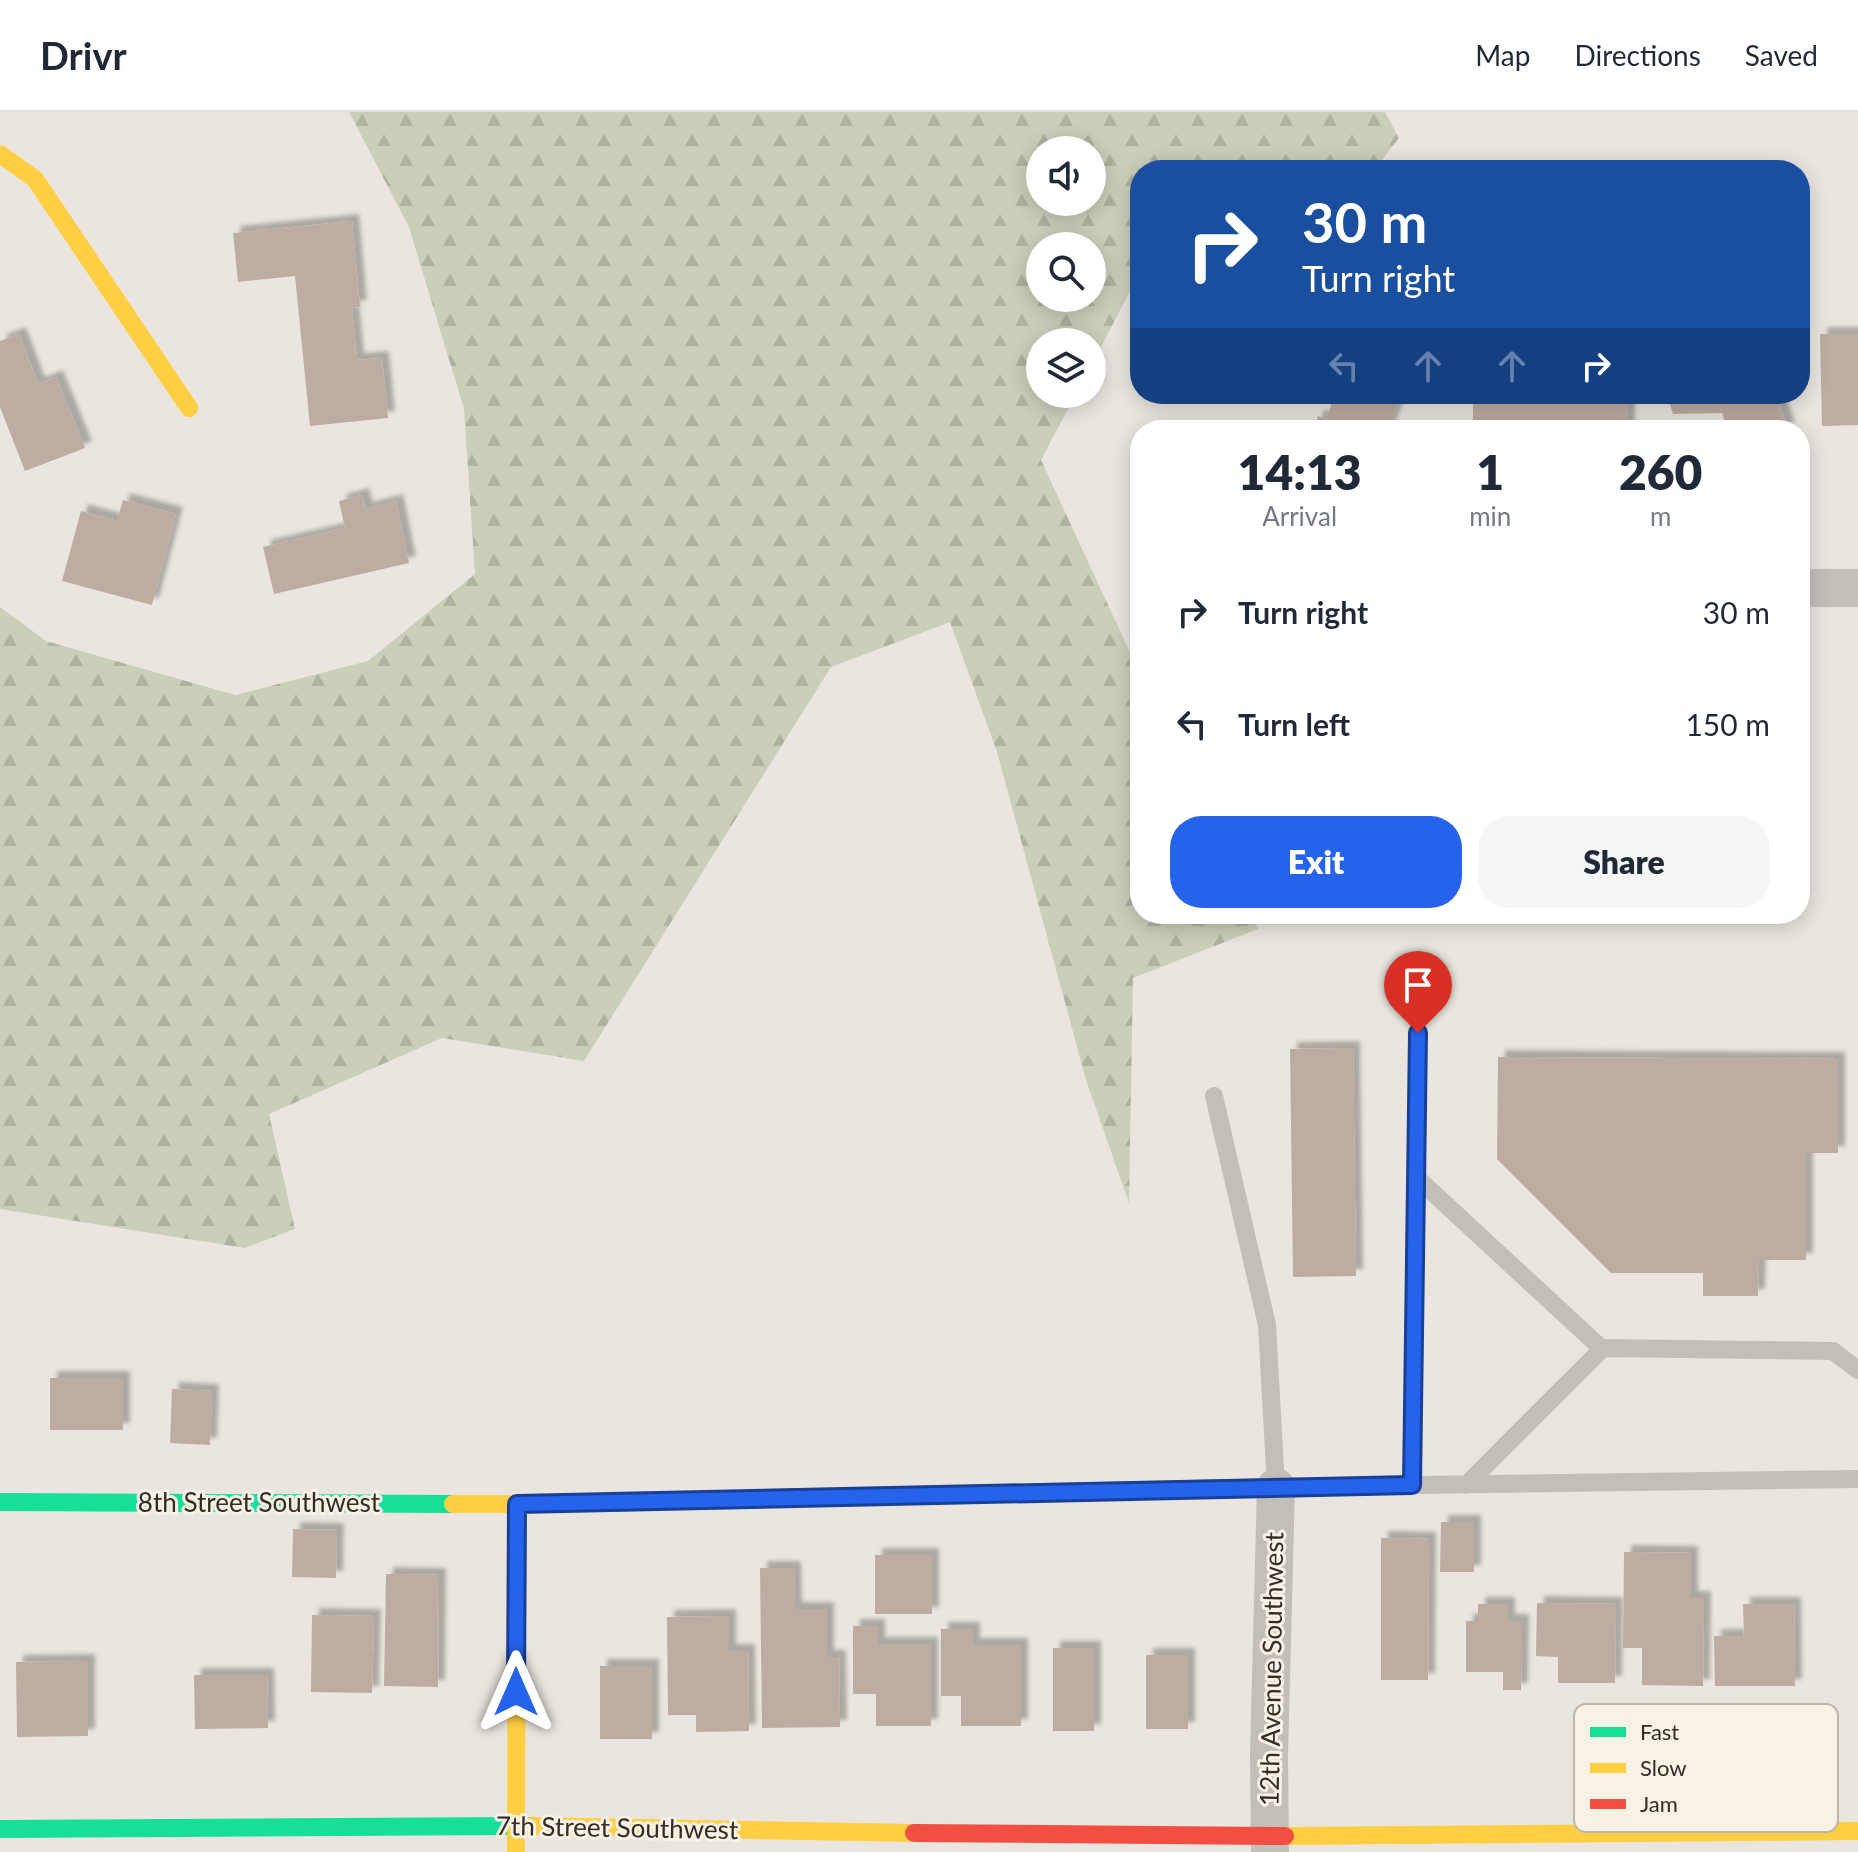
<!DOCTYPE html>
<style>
body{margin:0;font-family:Lato,sans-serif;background:#f6f6f7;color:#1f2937;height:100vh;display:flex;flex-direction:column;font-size:30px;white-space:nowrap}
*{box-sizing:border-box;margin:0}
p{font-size:26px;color:#747a83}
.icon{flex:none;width:44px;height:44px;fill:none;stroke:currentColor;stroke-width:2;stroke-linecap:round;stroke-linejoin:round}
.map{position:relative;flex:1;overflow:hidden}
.sheet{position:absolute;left:1130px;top:308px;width:680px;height:504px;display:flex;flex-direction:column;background:#fff;border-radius:32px;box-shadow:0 4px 20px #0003}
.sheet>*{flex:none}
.hud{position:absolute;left:1130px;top:48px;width:680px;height:244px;border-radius:32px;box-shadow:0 4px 20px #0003;background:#1a4fa0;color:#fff;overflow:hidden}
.fabs{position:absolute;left:1026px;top:24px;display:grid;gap:16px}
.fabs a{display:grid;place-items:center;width:80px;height:80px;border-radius:50%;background:#fff;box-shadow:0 4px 20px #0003;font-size:40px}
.pin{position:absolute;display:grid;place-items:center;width:68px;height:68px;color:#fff;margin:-82px -34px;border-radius:50% 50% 50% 0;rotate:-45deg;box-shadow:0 0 8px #0007}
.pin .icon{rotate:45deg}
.me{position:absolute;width:88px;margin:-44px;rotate:0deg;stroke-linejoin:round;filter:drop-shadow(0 0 6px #0008)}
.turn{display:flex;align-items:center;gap:28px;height:168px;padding:0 40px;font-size:36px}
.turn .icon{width:104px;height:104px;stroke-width:2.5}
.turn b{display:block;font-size:56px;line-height:68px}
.lanes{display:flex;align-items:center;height:76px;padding:0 40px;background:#0003;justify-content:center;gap:40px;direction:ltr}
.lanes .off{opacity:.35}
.eta{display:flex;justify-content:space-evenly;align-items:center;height:136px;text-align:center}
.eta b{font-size:48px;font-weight:800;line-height:56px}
.primary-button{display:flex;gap:16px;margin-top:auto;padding:16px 40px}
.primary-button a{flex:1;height:92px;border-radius:32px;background:#2563eb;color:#fff;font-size:32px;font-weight:800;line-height:92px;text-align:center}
.primary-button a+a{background:#f6f6f7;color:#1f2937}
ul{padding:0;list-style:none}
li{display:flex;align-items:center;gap:24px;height:112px;padding:0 40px}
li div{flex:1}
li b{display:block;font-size:30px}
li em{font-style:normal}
header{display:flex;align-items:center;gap:48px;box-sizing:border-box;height:112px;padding:0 40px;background:#fff;border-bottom:2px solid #e0e1e3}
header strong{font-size:38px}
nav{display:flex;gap:44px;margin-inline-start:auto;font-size:28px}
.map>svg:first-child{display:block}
.forest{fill:url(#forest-firs);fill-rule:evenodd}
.building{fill:#bdaca2;filter:url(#shadow)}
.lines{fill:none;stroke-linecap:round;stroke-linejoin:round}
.lane{stroke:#c3beb8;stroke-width:18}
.street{stroke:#c3beb8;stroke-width:38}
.fast{stroke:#16e098;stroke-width:18}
.slow{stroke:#ffcf43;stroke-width:18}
.jam{stroke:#f24e42;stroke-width:18}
.route-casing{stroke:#184099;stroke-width:20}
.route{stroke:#2563eb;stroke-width:14}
.labels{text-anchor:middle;stroke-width:6;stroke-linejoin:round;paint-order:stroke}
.street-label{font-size:26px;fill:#332c27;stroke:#f7f1e6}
.key{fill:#f7f1e6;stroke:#bcb6ad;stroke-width:2}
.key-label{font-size:22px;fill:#332c27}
</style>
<header>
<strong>Drivr</strong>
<nav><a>Map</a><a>Directions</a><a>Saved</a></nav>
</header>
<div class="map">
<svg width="1858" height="1740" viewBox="0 0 1858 1740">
<defs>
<pattern id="forest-firs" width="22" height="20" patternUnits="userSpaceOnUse" patternTransform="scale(2)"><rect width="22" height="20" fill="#cacfba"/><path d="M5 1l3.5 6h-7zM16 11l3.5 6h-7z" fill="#aeb2a0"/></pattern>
<filter id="shadow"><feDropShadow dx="7" dy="-7" stdDeviation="2" flood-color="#0004"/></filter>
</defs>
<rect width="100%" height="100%" fill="#eae6df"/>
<path class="forest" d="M349 0H1385L1399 26 1374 58H1140V160L1092 252V230H1040V282H1076L1041 348 1140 562V802H1251L1258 817 1133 866 1129 1091 1086 968 997 640 950 510 831 555 584 949 442 926 269 1002 295 1117 245 1136 0 1097V495L46 529 235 583 368 549 475 462 464 297 409 115ZM1040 38H1092V90H1040ZM1040 134H1092V186H1040Z"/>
<path class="building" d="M352 109 360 195 352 196 357 248 382 246 388 306 310 314 295 164 238 170 233 121Z
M19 222 38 272 56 265 85 336 25 359 0 295V229Z
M1820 222H1858V313L1822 314Z
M1335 282H1401L1388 318H1313L1318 304 1326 308Z
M1473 282H1628V318H1473Z
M1651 282H1776L1788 318H1728L1722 301 1673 302 1669 289H1651Z
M362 383 366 397 396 389 409 451 274 482 263 435 345 416 339 389Z
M123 388 176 402 152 493 62 469 81 399 117 409Z
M1353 936 1356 1164 1293 1165 1290 937Z
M1498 945 1838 947V1041H1806V1148H1759L1758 1184H1703V1161H1611L1497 1047Z
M50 1266H123V1318H50Z
M172 1277 212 1279 210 1333 170 1331Z
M1441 1410H1474V1460H1440Z
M293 1417 337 1418 336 1466 292 1465Z
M1381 1426 1429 1427 1428 1568H1381Z
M1624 1440 1691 1441V1486H1704L1703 1574 1642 1573V1536H1623Z
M875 1443H932V1502H875Z
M760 1456H794L795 1497H827V1545H839L840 1615 762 1616Z
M386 1462 439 1463 438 1575 384 1574Z
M1537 1491 1616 1492 1615 1571H1558V1545L1536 1544Z
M1478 1492H1508V1509H1522L1521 1578H1503V1560H1466V1509H1478Z
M1743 1492H1794L1795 1574H1715L1714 1524H1744Z
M312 1503 374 1504 372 1581 311 1580Z
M729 1504V1539H748L749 1619 696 1620V1603H668L667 1505Z
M853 1514H878V1532H931V1614H876V1582H853Z
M941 1517H973V1533H1021V1614H961V1584H941Z
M1053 1536H1094V1619H1053Z
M1146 1543H1188V1617H1146Z
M88 1549V1624L17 1625 16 1550Z
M600 1554H652V1627H600Z
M194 1563H267L268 1616 195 1617Z"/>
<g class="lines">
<path class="lane" d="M1418 921 1416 1065 1601 1236 1833 1239 1858 1258
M1214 984 1267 1213 1276 1375
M1412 1373 1416 1065
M1466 1373 1603 1236
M517 1392 1276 1375 1858 1367"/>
<path class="street" d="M1800 476H1858
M1270 1740 1269 1642 1276 1375"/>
<path class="fast" d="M0 1390 453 1392
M0 1717 531 1714"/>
<path class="slow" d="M0 42 35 67 189 296
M453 1392H517L516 1740
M531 1714 914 1721
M1285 1724 1858 1719"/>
<path class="jam" d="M914 1721 1285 1724"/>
</g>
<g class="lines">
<defs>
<path id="route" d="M516 1580 517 1392 1412 1373 1418 921"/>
</defs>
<use href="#route" class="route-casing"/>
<use href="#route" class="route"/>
</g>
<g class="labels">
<g class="street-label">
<text x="259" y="1400">8th Street Southwest</text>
<text transform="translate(1272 1557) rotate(-89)" y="9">12th Avenue Southwest</text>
<text transform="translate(617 1716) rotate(1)" y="9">7th Street Southwest</text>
</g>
</g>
<rect x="1574" y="1592" width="264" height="128" rx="12" class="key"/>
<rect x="1590" y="1615" width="36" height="10" fill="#16e098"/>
<rect x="1590" y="1651" width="36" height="10" fill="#ffcf43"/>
<rect x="1590" y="1687" width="36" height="10" fill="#f24e42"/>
<g class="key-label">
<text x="1640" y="1628">Fast</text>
<text x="1640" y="1664">Slow</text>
<text x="1640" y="1700">Jam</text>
</g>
</svg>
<div class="fabs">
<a><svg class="icon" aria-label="sound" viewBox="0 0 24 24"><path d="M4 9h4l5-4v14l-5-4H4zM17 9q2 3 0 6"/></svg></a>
<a><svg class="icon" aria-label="search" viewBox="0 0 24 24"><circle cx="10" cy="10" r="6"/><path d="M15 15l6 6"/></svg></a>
<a><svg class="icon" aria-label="layers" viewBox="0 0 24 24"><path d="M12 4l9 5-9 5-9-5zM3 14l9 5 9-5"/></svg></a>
</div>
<div class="pin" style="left:1418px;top:921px;background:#d93025"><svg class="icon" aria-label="arrive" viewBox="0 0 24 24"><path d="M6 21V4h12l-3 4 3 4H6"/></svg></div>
<svg class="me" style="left:516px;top:1580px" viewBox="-20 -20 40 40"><path d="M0-17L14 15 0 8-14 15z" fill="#2563eb" stroke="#fff" stroke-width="4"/></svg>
<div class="hud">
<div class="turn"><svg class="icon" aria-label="right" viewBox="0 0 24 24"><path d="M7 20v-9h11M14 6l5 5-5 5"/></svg><div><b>30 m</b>Turn right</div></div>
<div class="lanes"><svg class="icon off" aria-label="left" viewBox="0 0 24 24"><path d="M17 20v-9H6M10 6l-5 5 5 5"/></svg><svg class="icon off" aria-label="ahead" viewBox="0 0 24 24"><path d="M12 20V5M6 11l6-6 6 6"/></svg><svg class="icon off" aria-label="ahead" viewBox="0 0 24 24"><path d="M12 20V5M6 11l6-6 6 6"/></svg><svg class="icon" aria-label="right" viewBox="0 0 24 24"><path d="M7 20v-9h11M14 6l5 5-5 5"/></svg></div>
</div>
<section class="sheet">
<div class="eta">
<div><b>14:13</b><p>Arrival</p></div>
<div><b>1</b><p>min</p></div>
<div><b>260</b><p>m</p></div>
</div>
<ul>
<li><svg class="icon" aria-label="right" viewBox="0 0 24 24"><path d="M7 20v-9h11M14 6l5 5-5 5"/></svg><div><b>Turn right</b></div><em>30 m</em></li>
<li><svg class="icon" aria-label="left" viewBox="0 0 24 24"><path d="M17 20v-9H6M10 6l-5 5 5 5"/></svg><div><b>Turn left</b></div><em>150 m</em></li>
</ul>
<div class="primary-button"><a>Exit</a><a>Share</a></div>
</section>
</div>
